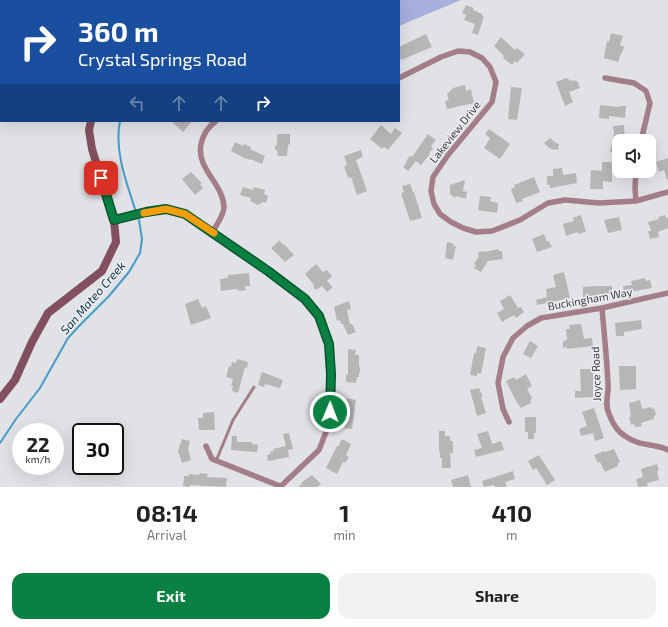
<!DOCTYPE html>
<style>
body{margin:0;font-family:"Exo 2",sans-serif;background:#f2f2f2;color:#222;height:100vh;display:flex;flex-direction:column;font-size:15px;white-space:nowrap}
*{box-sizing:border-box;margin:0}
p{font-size:13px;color:#767676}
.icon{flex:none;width:22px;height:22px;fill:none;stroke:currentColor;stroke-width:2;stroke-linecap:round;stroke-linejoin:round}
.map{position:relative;height:487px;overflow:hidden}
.side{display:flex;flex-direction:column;background:#fff;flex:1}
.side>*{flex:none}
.banner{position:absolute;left:0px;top:0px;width:400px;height:122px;box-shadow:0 4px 16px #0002;background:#1a4fa0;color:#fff;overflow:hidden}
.fabs{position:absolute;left:612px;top:134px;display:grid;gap:8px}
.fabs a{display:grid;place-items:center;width:44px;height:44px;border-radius:8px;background:#fff;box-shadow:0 4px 16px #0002;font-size:20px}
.speed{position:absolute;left:12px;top:423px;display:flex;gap:8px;font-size:20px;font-weight:700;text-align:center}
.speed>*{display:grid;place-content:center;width:52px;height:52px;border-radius:50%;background:#fff;box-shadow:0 4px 16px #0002;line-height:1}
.speed small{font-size:10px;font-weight:400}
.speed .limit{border:2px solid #111;border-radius:6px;background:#fff;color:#111}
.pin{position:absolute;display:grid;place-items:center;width:34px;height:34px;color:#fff;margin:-17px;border-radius:8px;box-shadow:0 2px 6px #0006}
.me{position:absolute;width:44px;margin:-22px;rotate:1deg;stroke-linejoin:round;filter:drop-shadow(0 0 3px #0008)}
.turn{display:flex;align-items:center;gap:14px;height:84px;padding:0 12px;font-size:18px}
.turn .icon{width:52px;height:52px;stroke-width:2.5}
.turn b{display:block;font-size:28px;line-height:34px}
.lanes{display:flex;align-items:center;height:38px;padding:0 12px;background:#0003;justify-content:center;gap:20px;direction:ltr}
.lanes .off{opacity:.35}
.eta{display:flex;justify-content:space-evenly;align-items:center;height:68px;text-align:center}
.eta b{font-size:24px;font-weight:700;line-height:28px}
.button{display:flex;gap:8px;margin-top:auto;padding:8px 12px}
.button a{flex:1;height:46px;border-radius:12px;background:#0b8043;color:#fff;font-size:16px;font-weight:700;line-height:46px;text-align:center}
.button a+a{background:#f2f2f2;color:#222}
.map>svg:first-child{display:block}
.green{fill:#a7afdd}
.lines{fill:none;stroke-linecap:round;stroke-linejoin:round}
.stream{stroke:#479cc7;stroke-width:2}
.building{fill:#b8b5b7}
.service{stroke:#a37e88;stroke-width:3}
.minor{stroke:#a37e88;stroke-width:5.5}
.secondary{stroke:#814f5e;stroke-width:8}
.route-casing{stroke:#07532c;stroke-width:10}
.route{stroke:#0b8043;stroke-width:7}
.slow{stroke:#f59e0b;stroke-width:7}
.labels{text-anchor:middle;stroke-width:3;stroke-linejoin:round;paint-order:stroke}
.street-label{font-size:11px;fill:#3a3b3c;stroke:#eeeff3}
.water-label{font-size:12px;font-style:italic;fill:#0a3144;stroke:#eeeff3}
</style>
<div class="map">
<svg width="668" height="487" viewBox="0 0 668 487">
<rect width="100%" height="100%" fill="#e1e2e6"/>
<path class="green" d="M310 0H461L399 26V1Z"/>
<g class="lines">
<path class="stream" d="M120 121C114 150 126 181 135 209
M0 443 16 419 40 388 68 338 81 324 109 296 129 272 140 253 142 239 139 220"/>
</g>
<path class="building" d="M466 5 474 8 473 10 482 14 481 15 484 16 478 35 472 33 475 24 464 20 466 15 462 13Z
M611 33 623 36 620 45 624 47 622 53H621L618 62 604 58 607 41 609 42Z
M426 34 432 47 401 60 399 55V47Z
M501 37 515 50 517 48 525 54 517 63 515 61 512 65 503 58 504 56 494 46Z
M566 78 572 81 574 80 578 82 580 88 569 92 573 102 565 106 556 82Z
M465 85 466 91 471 89 474 103 447 109 445 101 449 100 447 94 453 88Z
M511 87 522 88 517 120 508 119Z
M600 105 620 107V106H626L625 118 609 116V119L599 118Z
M171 121H192L183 132Z
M381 125 391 134 395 128 402 133 388 150 384 147 382 149 370 139Z
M624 125 625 141H619V154L610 152 614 133 613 126Z
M489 129 510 144 500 159 484 148 490 138 485 134Z
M277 134H290V144L288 145 287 156H278L277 150H275V145H277Z
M428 134 436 140 431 146 433 148 429 153 430 154 421 165 416 161 408 171 403 167 407 162 406 161 410 156 412 157Z
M550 138 556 143 559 144 558 150 555 149 554 150 549 148 544 143Z
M235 142 243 146 244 144 251 147 250 149 265 156 262 164 250 159V160L246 158V159L231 151Z
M361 150 363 157 356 160 367 191 357 195 351 177 348 178 344 166 347 165 344 156Z
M668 158V179L667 180 664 170 659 172 656 162Z
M602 162H612V182L603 181V189H590L591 170 602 171Z
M562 168 563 175 576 173 577 183 550 188V185H547V176H553V169Z
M191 172 202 183 200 184 203 188 195 195 182 179Z
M534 177 540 192 522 199 523 201 516 203 511 189 515 187 514 185Z
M465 180 463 191 467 192 466 199 456 196 455 198 450 194V185Z
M410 184 413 192H414L422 218 410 221 401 193 404 192 402 186Z
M243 187 253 190 254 187 265 190 264 194 268 196 266 203 263 202 258 205 250 201 251 198 240 195Z
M480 196 491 197 490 201 498 203 497 213 478 210Z
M581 215 586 232 578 234V232L566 236 563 224 574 221 573 218Z
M665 215 666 218 668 217V228L658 232 659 237 650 239 648 231H651L648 222 659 219 658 217Z
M619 217 622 230 608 233 604 220Z
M544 234 547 242 549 241 552 247 537 252 532 239Z
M280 240 281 243 285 245 294 255 285 262 271 248Z
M447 242 454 244 453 246H456L453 260 445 258Z
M498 249 499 251H502L503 259 488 261 481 272 474 268 476 265 474 264 479 256 477 253 482 251 485 252Z
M316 264 323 272 327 270 332 276 327 281 333 287 327 292 322 286 316 290 313 286 314 285 305 274Z
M564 272 570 298 537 305 536 300 547 297 546 289 556 287 553 275Z
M249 273 250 286H245L246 290 240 291 236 289 221 291 220 279 228 278V275Z
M645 278 646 281 650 280 652 288 624 293 623 286 632 285 631 281Z
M597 286H612V293L583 297V287Z
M510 295 518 308 521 307 524 312 516 318 514 315 502 322 497 313 504 309 500 301Z
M198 299 202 308 206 306 211 318 191 325 185 304Z
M349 301 351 309 347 310 350 324H352L356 332 348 335 343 324H341L340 320 337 321 334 307Z
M641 320 642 329 624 332V336H616L615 323Z
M581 324 584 339 592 338 593 346 567 349V347L563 348V341L567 340 566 329H570L569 325Z
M530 341 538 346 531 358 523 354Z
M477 346 486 348 481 374 477 373V376L470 375 474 353H476Z
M348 349 356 350 355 355H359V367H360V373H359V377H357L356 383 346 382V374L348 375Z
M237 359 248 362 247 368 245 367 238 393 232 391 233 386H231L233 379 226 377 229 366 231 367 232 362 236 363Z
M619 366H636V389L620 390Z
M580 369H593V397L575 398V391H581Z
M262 372 283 380 280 388 265 384 264 387 258 385Z
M526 374 532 386 527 389 532 398 530 400 531 403 521 408 517 403 506 381 514 377 516 380Z
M479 388 483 397H481L486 413 477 416 470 390Z
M346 398 356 400 352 429 344 428 345 426H341Z
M640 400 642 409 651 407 652 409 654 408 656 415 654 416V419L641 423 642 426 635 427 634 424 631 425 629 417H631L629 403Z
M594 408 604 438 595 441 593 433 581 436 579 429 587 426 582 412Z
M214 412 215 430H199L198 418H203V413Z
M525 417H536V433H534V439H528V432H525Z
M439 431H445V436H450V441H453V453H450L451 468H442V458H440V452H439Z
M488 431 492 444 501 441 504 450 476 457 474 450 482 448 477 434Z
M289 433 293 449 288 450 289 457 268 461 267 455 271 454 270 452 274 451 273 449 286 446 283 434Z
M232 436H237V442H252V444L258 445 257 452 231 450Z
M182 439 190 441 188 449 191 460 182 463 178 451Z
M342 439 351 444 346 455 349 457 345 463 343 462 337 474 326 468 337 446 338 447Z
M614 449 620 462 617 464 618 466 605 472 600 462 598 463 594 455 604 451 605 452Z
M539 455 555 480 547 485 536 468 533 470 528 461Z
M657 464 659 470 657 471 659 480 647 483 648 486 638 487 636 479 643 477 641 469Z
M513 471 515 479 505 482 507 487H495L494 485 484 487 482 481Z
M200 473 208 474 207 477 227 478 226 487 190 485V487L183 486 184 476H189V474L199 475Z
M312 475 321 484 317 487H298L302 484 301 483Z
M468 475 471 487H453L451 480Z"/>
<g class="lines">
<path class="service" d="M260 0 263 1
M281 1 283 0
M216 461 233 420 254 387"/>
<path class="minor" d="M399 78 441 57 458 51 470 52 482 58 490 67 496 82 492 102 448 155 433 177 431 191 434 204 440 214 451 222 463 228 476 232 492 231 520 220 548 203 565 200 599 203 636 201 668 192
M605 78 634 83 646 91 650 103 641 141
M636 171 635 189 636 201
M114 220 146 212 166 209 185 214 268 271 305 299 319 316 329 344 331 374 330 412 326 432 319 450 280 487
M213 232C216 225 224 215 224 207 223 183 196 169 201 144 203 134 208 127 216 121
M602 308C604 333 607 359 608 384 609 395 604 404 609 414 612 422 618 432 625 436 640 447 654 443 668 450
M509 422 503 409 498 383 503 357 513 338 527 326 541 318 602 308 668 293
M206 446 212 459 280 486"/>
<path class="secondary" d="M234 1 236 0
M0 399 15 380 32 342 48 313 102 271 116 242 114 220 92 149 89 130 91 121"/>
</g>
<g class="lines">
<defs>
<path id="route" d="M101 178 114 220 146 212 166 209 185 214 268 271 305 299 319 316 329 344 331 374 330 412"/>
</defs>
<use href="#route" class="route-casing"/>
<use href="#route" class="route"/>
<path class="slow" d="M144 213 166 209 185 214 214 233"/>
</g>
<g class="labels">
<g class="street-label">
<text transform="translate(455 132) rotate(-52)" y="4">Lakeview Drive</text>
<text transform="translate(590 299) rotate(-10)" y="4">Buckingham Way</text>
<text transform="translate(596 374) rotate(-92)" y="4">Joyce Road</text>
</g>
<g class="water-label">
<text transform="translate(93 298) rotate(-49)" y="4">San Mateo Creek</text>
</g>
</g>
</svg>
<div class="fabs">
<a><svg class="icon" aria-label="sound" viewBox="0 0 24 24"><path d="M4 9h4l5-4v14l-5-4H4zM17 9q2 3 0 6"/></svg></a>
</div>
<div class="speed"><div>22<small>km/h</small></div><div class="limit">30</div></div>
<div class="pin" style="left:101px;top:178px;background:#d93025"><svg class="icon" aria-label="arrive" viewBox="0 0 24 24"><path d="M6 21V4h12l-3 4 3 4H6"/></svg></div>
<svg class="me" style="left:330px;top:412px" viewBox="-20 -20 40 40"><circle r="17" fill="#0b8043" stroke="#fff" stroke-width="3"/><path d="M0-11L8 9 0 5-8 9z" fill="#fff"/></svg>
<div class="banner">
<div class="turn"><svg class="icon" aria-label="right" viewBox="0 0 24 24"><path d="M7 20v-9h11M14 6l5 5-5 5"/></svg><div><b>360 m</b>Crystal Springs Road</div></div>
<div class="lanes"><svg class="icon off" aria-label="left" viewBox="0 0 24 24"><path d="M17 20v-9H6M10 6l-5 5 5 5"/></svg><svg class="icon off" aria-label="ahead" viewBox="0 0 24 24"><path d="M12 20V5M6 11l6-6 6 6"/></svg><svg class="icon off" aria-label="ahead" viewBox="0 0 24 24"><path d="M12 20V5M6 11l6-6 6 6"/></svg><svg class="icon" aria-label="right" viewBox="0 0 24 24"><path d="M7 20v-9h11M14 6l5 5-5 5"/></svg></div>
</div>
</div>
<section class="side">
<div class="eta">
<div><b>08:14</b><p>Arrival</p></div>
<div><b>1</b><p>min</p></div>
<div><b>410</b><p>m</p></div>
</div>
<div class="button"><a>Exit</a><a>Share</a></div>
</section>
